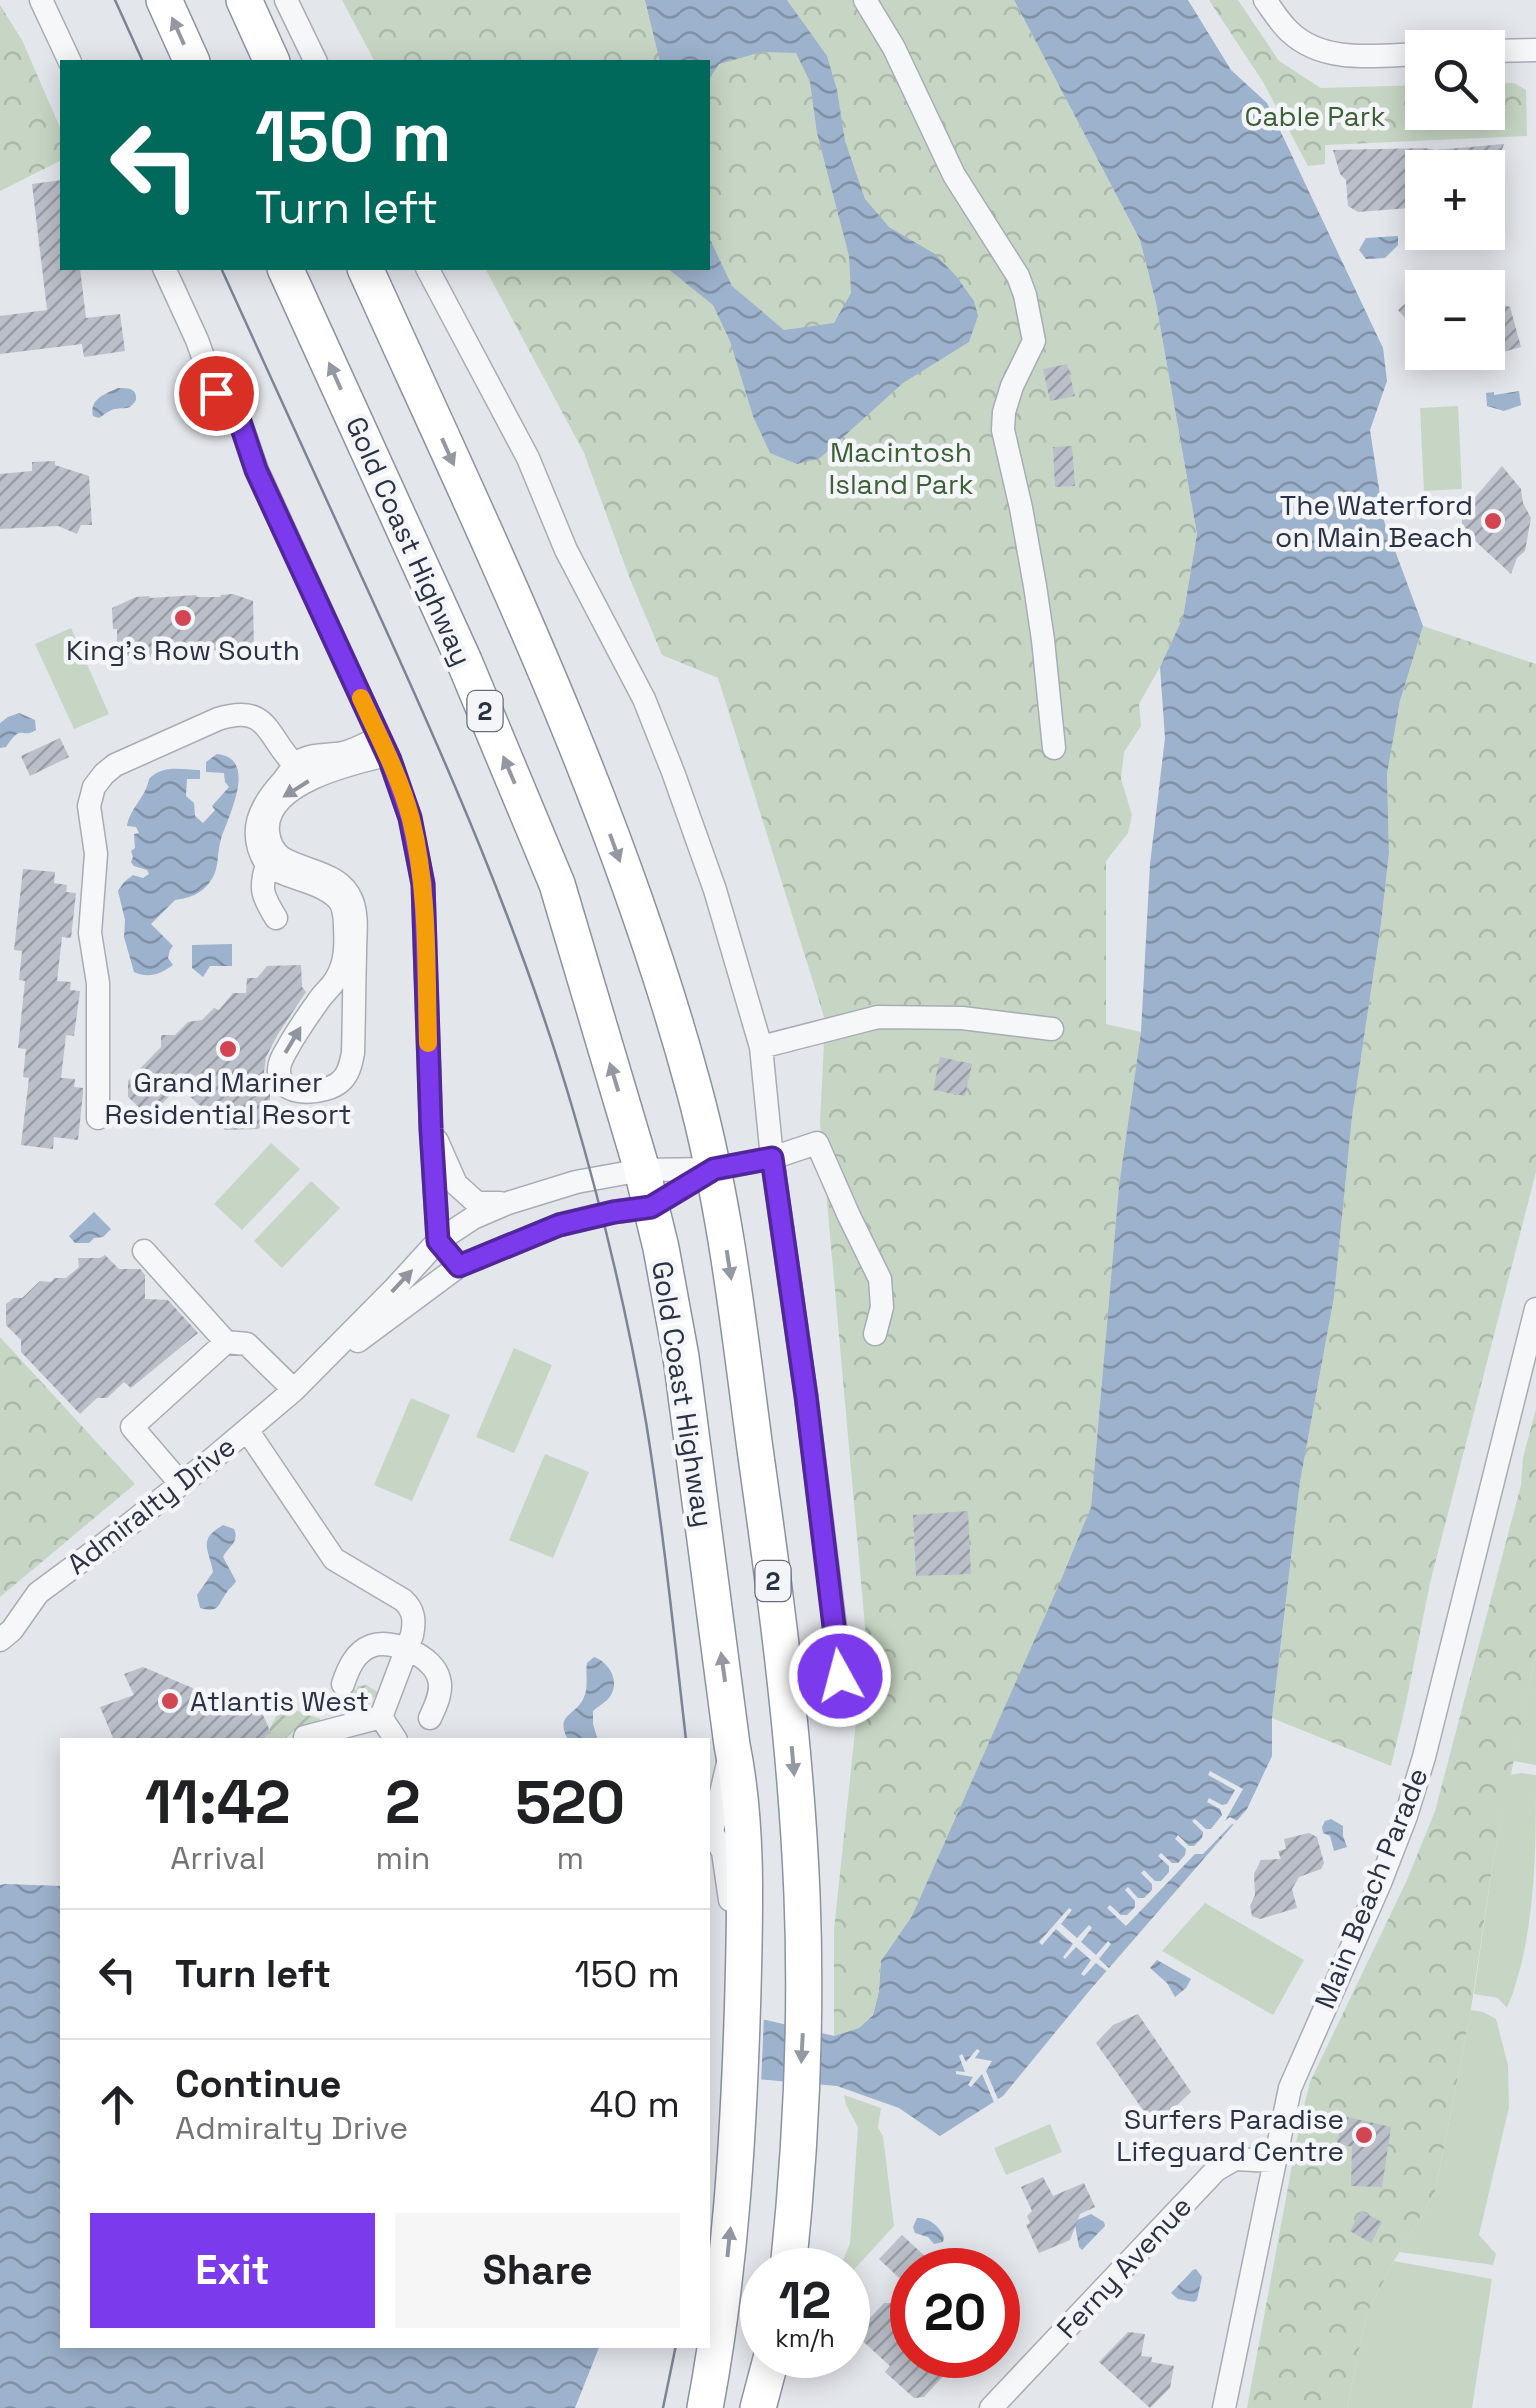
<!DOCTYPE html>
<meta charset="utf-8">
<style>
body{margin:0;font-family:"Space Grotesk",sans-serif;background:#f6f6f6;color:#202124;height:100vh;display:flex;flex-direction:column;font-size:38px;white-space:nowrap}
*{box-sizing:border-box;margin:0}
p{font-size:32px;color:#757577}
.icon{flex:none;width:55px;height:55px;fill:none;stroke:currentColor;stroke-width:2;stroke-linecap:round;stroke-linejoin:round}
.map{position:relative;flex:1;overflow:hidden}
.sheet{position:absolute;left:60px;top:1738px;width:650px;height:610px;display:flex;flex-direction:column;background:#fff;border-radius:0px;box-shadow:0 5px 25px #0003}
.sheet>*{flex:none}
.top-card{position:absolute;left:60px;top:60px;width:650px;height:210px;border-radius:0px;box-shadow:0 5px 25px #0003;background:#00695c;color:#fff;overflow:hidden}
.buttons{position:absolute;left:1405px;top:30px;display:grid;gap:20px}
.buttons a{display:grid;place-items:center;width:100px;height:100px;border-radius:0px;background:#fff;box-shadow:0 5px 25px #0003;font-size:50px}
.speed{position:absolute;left:740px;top:2248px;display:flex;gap:20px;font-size:50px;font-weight:700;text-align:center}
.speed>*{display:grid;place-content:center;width:130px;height:130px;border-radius:50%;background:#fff;box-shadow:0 5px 25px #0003;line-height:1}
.speed small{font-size:25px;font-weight:400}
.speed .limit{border:15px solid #d22;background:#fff;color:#111}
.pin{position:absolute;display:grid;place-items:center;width:85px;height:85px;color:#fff;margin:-42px;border:5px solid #fff;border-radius:50%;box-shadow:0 2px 10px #0007}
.me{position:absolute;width:110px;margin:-55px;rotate:353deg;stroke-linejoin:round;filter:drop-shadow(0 0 8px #0008)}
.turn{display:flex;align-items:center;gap:35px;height:210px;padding:0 30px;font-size:45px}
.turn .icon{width:130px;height:130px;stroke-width:2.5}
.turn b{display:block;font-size:70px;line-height:85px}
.eta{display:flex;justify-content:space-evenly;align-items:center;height:170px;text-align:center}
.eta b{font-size:60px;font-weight:700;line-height:70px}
.cta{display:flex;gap:20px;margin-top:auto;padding:20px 30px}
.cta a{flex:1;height:115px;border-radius:0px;background:#7c3aed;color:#fff;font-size:40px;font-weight:700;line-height:115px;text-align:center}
.cta a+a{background:#f6f6f6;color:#202124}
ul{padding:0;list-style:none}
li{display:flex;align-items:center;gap:30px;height:130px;padding:0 30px;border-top:2px solid #e0e0e0}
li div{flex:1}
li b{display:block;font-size:38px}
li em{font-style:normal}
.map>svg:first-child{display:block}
.grass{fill:#c7d6c4}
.forest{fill:url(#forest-crowns)}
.garden{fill:url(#garden-furrows)}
.water{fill:url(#water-waves)}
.pier{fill:#e3e6eb}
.building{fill:url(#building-hatch)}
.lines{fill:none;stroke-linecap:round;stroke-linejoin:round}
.minor-casing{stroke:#a8acb6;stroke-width:25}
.highway-casing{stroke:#8a92a3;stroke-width:38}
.minor{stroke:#f6f7f9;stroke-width:22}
.highway{stroke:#fff;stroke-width:35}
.tram{stroke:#7c8496;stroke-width:2.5}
.oneway{fill:#9498a2}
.oneway2{fill:#90949e}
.route-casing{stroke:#51269a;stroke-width:25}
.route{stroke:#7c3aed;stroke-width:18}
.slow{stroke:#f59e0b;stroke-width:18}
.poi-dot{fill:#d24654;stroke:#f3f5f9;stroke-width:4}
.labels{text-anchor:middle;stroke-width:9;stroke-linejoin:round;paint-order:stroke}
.shield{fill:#f3f5f9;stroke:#666c7a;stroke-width:2.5}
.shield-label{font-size:25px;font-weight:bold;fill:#2a3244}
.park-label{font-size:28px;fill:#3d6037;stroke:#f3f5f9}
.poi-label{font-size:28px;fill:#2a3244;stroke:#f3f5f9;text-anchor:end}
.street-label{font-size:28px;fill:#2a3244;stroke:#f3f5f9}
</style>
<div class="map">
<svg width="1536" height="2408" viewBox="0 0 1536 2408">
<defs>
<pattern id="forest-crowns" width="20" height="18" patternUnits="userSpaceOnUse" patternTransform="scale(2.5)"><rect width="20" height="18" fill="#c7d6c4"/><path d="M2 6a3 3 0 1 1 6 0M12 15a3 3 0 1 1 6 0" fill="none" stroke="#abb8aa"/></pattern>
<pattern id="garden-furrows" width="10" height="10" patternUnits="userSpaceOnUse" patternTransform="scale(2.5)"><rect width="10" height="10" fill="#c7d6c4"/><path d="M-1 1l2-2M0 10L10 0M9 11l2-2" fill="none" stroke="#abb8aa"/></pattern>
<pattern id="water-waves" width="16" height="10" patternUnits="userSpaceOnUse" patternTransform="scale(2.5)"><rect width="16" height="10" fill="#9db2cc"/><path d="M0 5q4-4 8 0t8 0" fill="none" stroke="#8091a7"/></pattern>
<pattern id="building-hatch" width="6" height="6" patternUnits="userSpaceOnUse" patternTransform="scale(2.5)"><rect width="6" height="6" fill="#babfc9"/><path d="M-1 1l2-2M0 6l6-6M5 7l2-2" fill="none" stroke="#979ca5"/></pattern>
</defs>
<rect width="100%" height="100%" fill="#e3e6eb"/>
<path class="grass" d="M1458 406 1462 489 1424 491 1420 408Z
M71 628 109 714 74 729 35 644Z
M271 1143 300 1169 242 1230 214 1204Z
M311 1181 340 1208 282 1268 254 1241Z
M514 1348 552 1365 514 1453 476 1437Z
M411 1398 450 1415 412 1501 374 1485Z
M545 1454 589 1472 553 1558 509 1540Z
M1536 1653V1765L1513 1761Z
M1521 1773 1536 1775C1536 1852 1536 1938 1507 2008L1498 1998 1474 1994 1493 1861 1510 1775Z
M1205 1903 1304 1960 1273 2015 1162 1951Z
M1471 2010 1483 2012 1496 2019 1508 2065 1509 2107 1479 2235 1496 2254 1493 2265 1399 2252 1435 2192 1468 2025 1473 2021 1470 2016Z
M844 2095 881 2108 878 2128 883 2136 894 2226 848 2276V2270H839L850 2243 858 2127 846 2105Z
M1050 2124 1062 2152 1006 2175 994 2148Z
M1394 2261 1492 2279 1472 2408H1347L1367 2313Z"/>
<path class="forest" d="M342 0H1014L1140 240 1156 303 1197 534 1183 617 1160 667 1139 704 1141 726 1124 752 1121 779 1132 815 1128 833 1106 861V1024L1141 1032 1119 1186 1091 1507 1062 1580 912 1916 881 1961 879 1991 873 2014 859 2028 834 2036V1930L858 1703 870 1682 820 1123 825 1020 718 678 662 655 630 579 584 453 485 268H708V62H375Z
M1209 0H1238L1279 61 1321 88 1422 85V112H1488V84L1514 83 1526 90 1527 136 1325 145V164L1308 166 1263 82Z
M0 5 22 40 62 132V160L0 191Z
M1423 626 1536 664V1172L1430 1583 1406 1703 1391 1766 1272 1718 1300 1482 1334 1297 1352 1117 1381 924 1389 853 1387 774 1400 701Z
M0 1337 135 1484 0 1597Z
M1536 1409V1653L1493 1861 1470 2016 1474 2021 1468 2025 1435 2192 1394 2261 1367 2313 1347 2408H1247L1300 2122 1310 2082 1407 1880 1435 1811 1521 1485 1523 1458Z"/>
<path class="garden" d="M334 1681 356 1690 358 1686 366 1685 378 1692C368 1712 349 1717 334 1698Z
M287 1707 320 1719V1723L294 1730 284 1740H256L267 1735 280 1708Z"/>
<path class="water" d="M645 0H787L827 56 837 90 845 141 865 199 889 227 935 254 956 276 974 301 978 316 969 342 903 383 820 458 797 464 770 453 753 416 730 341 713 305 667 268H708V235L732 286 784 330 834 323 851 293 849 256 817 133 810 82 796 53 762 52 719 64 708 81V62H660Z
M1014 0H1188L1231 70 1267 103 1383 348 1387 381 1370 430 1384 521 1423 626 1400 701 1387 774 1389 853 1381 924 1352 1117 1334 1297 1300 1482 1272 1718V1756L1247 1809 1090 1990 1003 2096 940 2136 899 2108 837 2086 708 2075V2017L766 2020 834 2036 859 2028 873 2015 879 1991 881 1961 912 1916 1061 1580 1091 1507 1119 1186 1141 1032 1150 864 1165 738 1160 667 1183 617 1197 534 1156 303 1140 240Z
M1398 236V245L1385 258 1366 259 1359 250 1366 238Z
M118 388C128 388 137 388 136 400 129 411 126 407 115 409 109 410 104 415 99 418L93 416C89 399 105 394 118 388Z
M1519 391 1521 405 1504 411 1487 406 1486 393 1494 392V395Z
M19 713 35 720 36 730C20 740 23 722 6 747L0 748V723L8 717Z
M217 754C259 758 228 817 221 839 217 852 219 866 213 877 204 893 191 898 175 900L151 924 173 946 170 950 168 958 173 965C160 974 149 979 134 972L124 937 125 920 118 891 124 882 133 875 143 878 149 874 147 870 134 866 131 862 133 857 131 851 135 848 134 834 139 833 136 827 127 826C130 808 146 797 149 779 164 764 180 770 200 770V779H187L186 796 194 803 195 816 203 823 215 810 212 806 229 787 225 782 224 773 206 772V762Z
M232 944V966H210L203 977 192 968V945Z
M94 1212 111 1229 103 1237 94 1238 89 1243H75L69 1236Z
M223 1525 234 1529C240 1543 228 1546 223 1557L236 1581C234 1586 229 1588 227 1592 218 1603 221 1614 200 1608L197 1595 213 1572C209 1549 197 1540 223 1525Z
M594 1657C611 1663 622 1685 607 1700 603 1704 597 1707 593 1711V1724L598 1740H568C554 1713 576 1717 584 1697 589 1686 585 1674 587 1663Z
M1331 1819 1343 1826V1836L1347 1847 1334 1851 1330 1836 1323 1833 1322 1827 1325 1821Z
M5 1884 62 1886V2345H600L575 2408H0V1885Z
M1157 1960 1191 1979 1186 1988 1175 1997 1167 1983 1150 1968Z
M1091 2214 1104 2222 1105 2226 1082 2250 1079 2247 1075 2225 1077 2220Z
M917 2218C929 2217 940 2227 944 2237L943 2242 934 2244 928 2237 915 2233 913 2227Z
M1196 2269 1202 2277 1197 2300 1194 2302 1178 2299 1171 2293 1193 2270Z"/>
<path class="pier" d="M1210 1771 1243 1789 1225 1821 1230 1817 1241 1823 1238 1827 1232 1824 1203 1854H1195L1126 1926 1107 1908 1110 1905 1121 1915H1127L1135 1907V1901L1125 1890 1128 1887 1138 1898H1144L1152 1890V1884L1141 1873 1144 1870 1155 1881H1161L1169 1872V1866L1158 1856 1161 1853 1172 1863H1178L1185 1855 1186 1849 1175 1839 1178 1835 1189 1846H1194L1202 1838 1203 1832 1192 1821 1195 1819 1206 1829H1211L1222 1815 1220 1809 1207 1802 1209 1798 1222 1805 1227 1804 1235 1790 1208 1775Z
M1069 1908 1072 1910 1061 1924 1077 1938 1089 1925 1092 1928 1081 1942 1096 1955 1108 1941 1111 1944 1099 1959 1111 1970 1109 1973 1096 1963 1084 1976 1081 1974 1091 1960 1076 1947 1065 1959 1063 1957 1073 1944 1056 1929 1042 1945 1039 1942Z
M708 2012 764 2015 761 2085 708 2081Z
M977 2049 980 2051 975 2058 992 2061 986 2071 1000 2104 996 2107 982 2074 971 2087 968 2085 973 2077 956 2074V2071L965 2072 959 2056 962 2054 966 2062Z"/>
<path class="building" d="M1504 144 1496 168H1422V207L1358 212 1348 206 1346 180 1340 174 1333 150 1424 148 1436 150Z
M62 180V268H80L86 318 120 314 125 351 84 357 82 344 0 354V316L47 310 32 184Z
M1422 289V337L1398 310Z
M1488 300 1510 307 1521 347 1488 356Z
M1067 364 1075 396 1050 401 1043 369Z
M1072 446 1075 486 1055 487 1053 447Z
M55 461V465L89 476 92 525H81L77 534 58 526 0 529V474L32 471V462Z
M1502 466 1521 489 1523 503 1531 518 1525 551 1517 558 1511 574 1473 539 1462 526V518L1466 508Z
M233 594 253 601 254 649H241V653L222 654V650L151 654V657L117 655V629H113L112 608 136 597 149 596 150 598 196 595 197 597H220L221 595Z
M60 738 69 757 30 776 21 756Z
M23 869 55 872 54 883 67 885 66 892 76 893 71 938 62 937 57 981 71 982 70 990 80 991 74 1036 66 1035 61 1078 75 1079 74 1087 83 1088V1093L78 1140 54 1137 53 1149 21 1145 29 1078 23 1077 26 1049 18 1048 25 981 19 980 22 951 14 950Z
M301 965 302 987 306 992 278 1034 266 1057 264 1072 270 1090V1115L258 1129 225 1130 179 1086 157 1109 142 1110 128 1097V1081L161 1047V1035H175L188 1022 202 1020 214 1008 219 1010 233 993H246L247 978H257L267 966Z
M940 1057 972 1064 965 1096 933 1090Z
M105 1255 119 1269H140L145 1275V1299L168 1300 198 1333 131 1388 124 1382 107 1398H97L80 1414 21 1352V1340L6 1325V1304L14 1298H22L40 1281 51 1282 55 1278H66L79 1267 78 1258H100Z
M968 1511 971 1574 916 1576 913 1515Z
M143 1667 240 1708 263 1715 271 1733 256 1740H114L100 1707 134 1695 124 1674Z
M1309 1833 1317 1837 1324 1863 1321 1869 1299 1877 1292 1889 1297 1908 1260 1919 1252 1916 1250 1906 1255 1895 1254 1874 1261 1860 1281 1859 1278 1851 1286 1849 1284 1839Z
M1138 2014 1191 2092 1172 2110 1150 2120 1096 2043 1113 2025Z
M1343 2116 1391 2127 1382 2187 1351 2186 1352 2147 1337 2143Z
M1043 2177 1053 2196 1084 2183 1095 2207 1080 2214 1070 2240 1039 2253 1026 2225 1030 2223 1027 2216 1032 2211 1021 2187Z
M1361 2211 1382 2222 1371 2243 1350 2231Z
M902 2235 940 2270H912V2290L879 2259Z
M912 2302V2355H948L949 2370 924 2397 914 2398 885 2372 890 2366 855 2334 884 2303Z
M1128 2332 1145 2334 1141 2356 1152 2357 1151 2362 1174 2366 1170 2388 1150 2408 1099 2362Z"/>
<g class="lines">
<defs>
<path id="minor" d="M41 0 70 62
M286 0 316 62
M865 0 894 48 954 175 1018 276 1025 295 1034 341 1012 386 1004 412 1003 430 1021 508 1035 586 1043 640 1054 748
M1265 0C1273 11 1280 23 1290 32 1325 65 1379 55 1422 54
M1488 51 1536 50
M164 268 197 340 216 393 238 416 257 470 390 761 410 817 423 885 431 1129 438 1241 459 1266
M427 268 528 458 566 550 644 699 673 772 715 890 761 1047 772 1158 806 1396 841 1675
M379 738C367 743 355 750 343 753 330 756 316 753 304 759 295 763 289 773 283 781 260 806 246 832 267 865 287 879 318 880 337 898 344 905 345 917 345 927 346 945 346 963 336 979 331 988 322 994 317 1003 308 1015 299 1029 291 1042 287 1050 279 1060 279 1070 278 1099 326 1095 341 1081 349 1074 351 1063 353 1053 354 1020 354 987 355 954 355 936 358 917 352 901 341 872 305 872 282 858 274 852 269 842 268 832 263 783 352 763 387 755
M267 865C259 889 263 897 276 918
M761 1047 878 1017 962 1018 1052 1029
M98 1118V983L90 933 96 854 89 806 94 787 104 774 115 765 218 719C269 703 266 736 295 765
M437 1141 456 1184 477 1203H500
M144 1251 226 1342
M358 1341 459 1266 559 1225 613 1212 651 1207 711 1171
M247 1430 334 1559 403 1600C414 1610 415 1620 412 1635L381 1717
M181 1484 132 1427 226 1342 247 1344 294 1390
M0 1640 12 1630 38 1593 107 1542 210 1461 294 1390 395 1288 438 1241 473 1218 508 1203 576 1182 642 1170 714 1169 772 1158 817 1143 849 1216 880 1279 882 1307 875 1334
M343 1684C348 1669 355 1652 371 1646 392 1638 434 1656 439 1679 443 1692 435 1707 430 1718
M381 1717 396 1740
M305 1737 381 1717
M728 1763 712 1832 723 1852 730 1900
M991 2408 1216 2170 1235 2159 1274 2161
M1224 2408 1290 2088 1380 1883 1406 1816 1424 1757 1536 1309"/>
<path id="highway" d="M164 0 192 62
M244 0 272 62
M285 268 464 661 557 884 642 1170 661 1248 681 1357 732 1745C748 1824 745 1908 743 1989 739 2130 731 2269 705 2408
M365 268C486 536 617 804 694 1089 726 1207 739 1329 755 1449 776 1597 796 1746 802 1895 807 2020 801 2146 788 2270
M758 2408 772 2355"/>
</defs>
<use href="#minor" class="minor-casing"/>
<use href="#highway" class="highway-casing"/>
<use href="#minor" class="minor"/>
<use href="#highway" class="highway"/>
<path class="tram" d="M115 0 143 62
M221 268C271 376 320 486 370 595 447 763 521 932 573 1110 603 1212 628 1317 646 1422 663 1527 674 1634 686 1740
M708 1899V1918
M663 2408 676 2345"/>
</g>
<defs><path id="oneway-solid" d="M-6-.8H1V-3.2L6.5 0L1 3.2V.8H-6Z" transform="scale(2.5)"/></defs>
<g class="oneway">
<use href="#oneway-solid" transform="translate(178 31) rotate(-114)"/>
<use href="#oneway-solid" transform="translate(335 376) rotate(-114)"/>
<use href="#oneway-solid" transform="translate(448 452) rotate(66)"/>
<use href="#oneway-solid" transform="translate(509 770) rotate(-113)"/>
<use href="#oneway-solid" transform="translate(615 848) rotate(70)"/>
<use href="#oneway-solid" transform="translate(614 1077) rotate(-107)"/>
<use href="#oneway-solid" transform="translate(729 1265) rotate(81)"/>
<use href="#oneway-solid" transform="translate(723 1667) rotate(-98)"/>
<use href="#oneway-solid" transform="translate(793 1761) rotate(85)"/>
<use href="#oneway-solid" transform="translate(802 2048) rotate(93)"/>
<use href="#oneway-solid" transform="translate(729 2242) rotate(-84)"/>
</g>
<g class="oneway2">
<use href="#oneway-solid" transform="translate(296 789) rotate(148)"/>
<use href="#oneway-solid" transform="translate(293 1040) rotate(-59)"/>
<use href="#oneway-solid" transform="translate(402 1281) rotate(-47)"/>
</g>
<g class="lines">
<defs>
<path id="route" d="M216 393 238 416 256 470 390 760 410 818 423 884 431 1129 438 1241 459 1266 559 1225 614 1212 651 1207 714 1169 772 1158 806 1396 840 1676"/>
</defs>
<use href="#route" class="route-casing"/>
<use href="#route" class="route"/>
<path class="slow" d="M361 698C379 737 400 777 411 819 429 892 426 969 428 1043"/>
</g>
<g class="poi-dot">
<circle cx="1493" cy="521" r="10"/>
<circle cx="183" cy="618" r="10"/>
<circle cx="228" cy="1049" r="10"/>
<circle cx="170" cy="1701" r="10"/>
<circle cx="1364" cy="2135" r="10"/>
</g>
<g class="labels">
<g class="shield">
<rect x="467.5" y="691" width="35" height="40" rx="8"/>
<rect x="755.5" y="1561" width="35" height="40" rx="8"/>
</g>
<g class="shield-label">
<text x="485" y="720">2</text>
<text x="773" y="1590">2</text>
</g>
<g class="park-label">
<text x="1315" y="126">Cable Park</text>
<text x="901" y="462">Macintosh<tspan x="901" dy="32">Island Park</tspan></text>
</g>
<g class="poi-label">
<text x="1473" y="515">The Waterford<tspan x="1473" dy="32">on Main Beach</tspan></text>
<text x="183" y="660" text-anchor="middle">King's Row South</text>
<text x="228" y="1092" text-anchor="middle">Grand Mariner<tspan x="228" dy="32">Residential Resort</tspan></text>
<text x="190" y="1711" text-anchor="start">Atlantis West</text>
<text x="1344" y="2129">Surfers Paradise<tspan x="1344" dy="32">Lifeguard Centre</tspan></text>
</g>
<g class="street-label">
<text transform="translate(409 541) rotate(66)" y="10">Gold Coast Highway</text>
<text transform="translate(683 1394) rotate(81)" y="10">Gold Coast Highway</text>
<text transform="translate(151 1505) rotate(-38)" y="10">Admiralty Drive</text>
<text transform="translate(1371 1888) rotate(-68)" y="10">Main Beach Parade</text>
<text transform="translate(1124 2267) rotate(-47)" y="10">Ferny Avenue</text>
</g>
</g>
</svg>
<div class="buttons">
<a><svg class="icon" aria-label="search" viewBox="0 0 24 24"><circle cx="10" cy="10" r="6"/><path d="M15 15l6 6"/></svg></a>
<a>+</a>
<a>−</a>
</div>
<div class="speed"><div>12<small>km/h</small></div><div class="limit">20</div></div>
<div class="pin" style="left:216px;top:393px;background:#d93025"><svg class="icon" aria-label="arrive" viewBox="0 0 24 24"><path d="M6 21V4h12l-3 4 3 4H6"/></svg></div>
<svg class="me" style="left:840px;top:1676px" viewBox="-20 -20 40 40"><circle r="17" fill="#7c3aed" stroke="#fff" stroke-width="3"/><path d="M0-11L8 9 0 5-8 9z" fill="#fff"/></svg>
<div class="top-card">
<div class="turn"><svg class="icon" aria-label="left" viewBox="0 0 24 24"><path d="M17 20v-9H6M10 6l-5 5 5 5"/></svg><div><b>150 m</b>Turn left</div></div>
</div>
<section class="sheet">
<div class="eta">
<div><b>11:42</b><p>Arrival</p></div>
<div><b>2</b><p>min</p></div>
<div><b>520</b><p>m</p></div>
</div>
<ul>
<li><svg class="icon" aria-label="left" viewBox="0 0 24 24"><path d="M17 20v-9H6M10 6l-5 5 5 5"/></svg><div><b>Turn left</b></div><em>150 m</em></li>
<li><svg class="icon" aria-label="ahead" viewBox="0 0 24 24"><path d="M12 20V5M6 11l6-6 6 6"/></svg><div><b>Continue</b><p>Admiralty Drive</p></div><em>40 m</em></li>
</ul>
<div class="cta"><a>Exit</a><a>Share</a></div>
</section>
</div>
